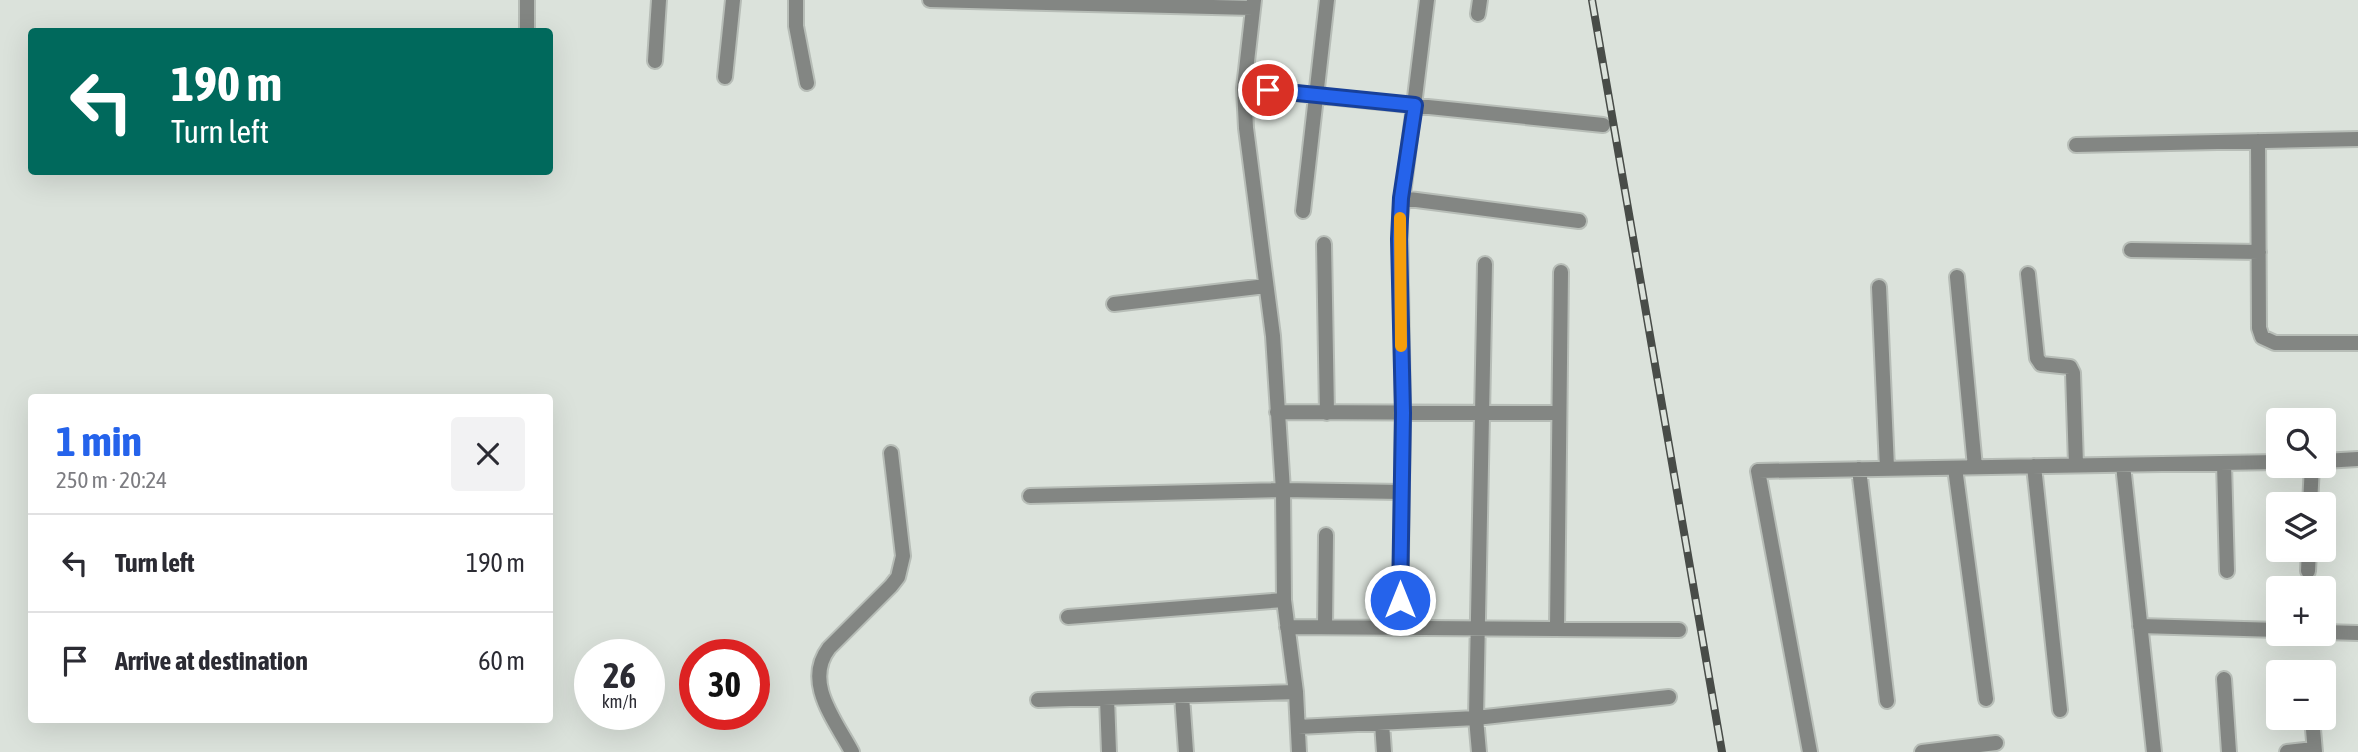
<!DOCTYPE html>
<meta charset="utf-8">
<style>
body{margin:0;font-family:"Asap Condensed",sans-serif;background:#f2f2f3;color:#2b2b33;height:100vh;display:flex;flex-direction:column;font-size:26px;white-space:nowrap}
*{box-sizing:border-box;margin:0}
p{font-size:23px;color:#7c7c81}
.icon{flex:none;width:38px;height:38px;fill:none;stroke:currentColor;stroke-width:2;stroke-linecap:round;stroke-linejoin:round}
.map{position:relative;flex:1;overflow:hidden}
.side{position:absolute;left:28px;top:394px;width:525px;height:329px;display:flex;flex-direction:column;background:#fff;border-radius:7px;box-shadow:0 7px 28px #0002}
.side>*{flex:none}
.hud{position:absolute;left:28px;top:28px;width:525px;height:147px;border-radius:7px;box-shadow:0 7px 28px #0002;background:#00695c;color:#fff;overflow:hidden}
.controls{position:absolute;left:2266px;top:408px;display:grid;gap:14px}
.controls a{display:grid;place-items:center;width:70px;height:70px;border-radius:7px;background:#fff;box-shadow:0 7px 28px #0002;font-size:35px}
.speed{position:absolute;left:574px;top:639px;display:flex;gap:14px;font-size:35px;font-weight:700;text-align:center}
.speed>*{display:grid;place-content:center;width:91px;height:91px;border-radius:50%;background:#fff;box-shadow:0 7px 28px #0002;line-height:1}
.speed small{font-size:18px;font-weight:400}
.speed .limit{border:10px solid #d22;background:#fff;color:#111}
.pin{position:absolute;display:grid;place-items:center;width:60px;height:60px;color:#fff;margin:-30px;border:4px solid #fff;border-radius:50%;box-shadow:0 2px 7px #0007}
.me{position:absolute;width:77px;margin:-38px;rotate:0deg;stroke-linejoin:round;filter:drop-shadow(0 0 5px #0008)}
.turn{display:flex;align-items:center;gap:24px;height:147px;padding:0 28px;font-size:32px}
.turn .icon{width:91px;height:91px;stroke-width:2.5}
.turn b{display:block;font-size:49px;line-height:60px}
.round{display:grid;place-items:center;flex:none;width:74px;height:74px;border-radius:7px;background:#f2f2f3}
.head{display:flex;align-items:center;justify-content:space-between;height:119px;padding:0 28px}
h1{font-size:42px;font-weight:700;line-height:52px;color:#2563eb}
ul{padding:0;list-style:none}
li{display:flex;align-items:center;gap:21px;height:98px;padding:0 28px;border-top:2px solid #e1e1e2}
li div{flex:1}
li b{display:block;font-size:26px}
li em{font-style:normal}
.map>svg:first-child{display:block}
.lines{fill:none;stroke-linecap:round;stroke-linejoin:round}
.minor-casing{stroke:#b7bdb7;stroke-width:18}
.minor{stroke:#838683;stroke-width:14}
.rail-casing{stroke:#484c48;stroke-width:8}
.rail{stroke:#dbe2db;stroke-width:5;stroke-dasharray:16;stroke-linecap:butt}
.route-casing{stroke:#184099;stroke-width:18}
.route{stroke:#2563eb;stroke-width:12}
.slow{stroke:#f59e0b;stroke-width:12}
</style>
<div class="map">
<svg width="2358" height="752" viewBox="0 0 2358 752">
<rect width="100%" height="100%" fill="#dbe2db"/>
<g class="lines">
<defs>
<path id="minor" d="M527 0V32
M796 0V26L807 83
M930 0 1253 8
M1254 0 1244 88 1246 128 1273 336 1283 490 1284 600 1296 692 1299 752
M1478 14 1480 0
M655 61 659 0
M725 77 733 0
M1244 88 1603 125
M2258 141 2259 328 2262 337 2275 343H2358
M2076 145 2358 139
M1401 198 1579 221
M1303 211 1327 0
M1324 244 1327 413
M2131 250 2259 252
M1485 264 1476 718 1669 697
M2028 274 2037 358 2041 364 2070 367 2073 373 2076 465
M1957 277 1975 467
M1879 287 1887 468
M1114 304 1266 286
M1277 412 1559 413
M2324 461 2358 459
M2224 463 2227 571
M2123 465 2154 752
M2034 466 2060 710
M1955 468 1986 699
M1859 469 1887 701
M1030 496 1283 490 1401 492
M2310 504 2312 466
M2308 571 2309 550
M1068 617 1284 600
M2140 626 2278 630
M1287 627 1679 630
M1325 627 1326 535
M1400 627 1403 413 1400 219 1427 0
M1557 629 1561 272
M2324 632 2358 633
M2224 679 2229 752
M1182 696 1186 752
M1107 698 1109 752
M1038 700 1296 692
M2312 718 2315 752
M1382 723 1384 752
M1298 727 1476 718 1479 752
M852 752C835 720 803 682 829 648L891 586 898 577 903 556 891 453
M1810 752 1758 471 2278 462
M1922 752 1996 743
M2287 752 2314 749"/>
</defs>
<use href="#minor" class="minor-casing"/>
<use href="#minor" class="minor"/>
<defs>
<path id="rail" d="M1592 0 1722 752"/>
</defs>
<use href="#rail" class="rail-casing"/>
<use href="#rail" class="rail"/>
</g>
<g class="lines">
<defs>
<path id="route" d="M1268 90 1415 105 1401 198 1399 239 1403 413 1400 600"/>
</defs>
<use href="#route" class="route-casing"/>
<use href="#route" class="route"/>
<path class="slow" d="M1400 218 1401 346"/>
</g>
</svg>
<div class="controls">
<a><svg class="icon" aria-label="search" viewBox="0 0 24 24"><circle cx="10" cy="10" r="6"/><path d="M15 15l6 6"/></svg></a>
<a><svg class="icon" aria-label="layers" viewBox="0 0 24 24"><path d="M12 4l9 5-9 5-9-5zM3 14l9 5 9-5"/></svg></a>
<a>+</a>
<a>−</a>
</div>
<div class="speed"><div>26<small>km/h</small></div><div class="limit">30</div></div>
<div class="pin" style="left:1268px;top:90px;background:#d93025"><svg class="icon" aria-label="arrive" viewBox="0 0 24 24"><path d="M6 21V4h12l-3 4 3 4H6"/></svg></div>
<svg class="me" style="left:1400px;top:600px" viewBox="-20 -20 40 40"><circle r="17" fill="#2563eb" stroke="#fff" stroke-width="3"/><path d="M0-11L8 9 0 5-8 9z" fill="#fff"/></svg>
<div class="hud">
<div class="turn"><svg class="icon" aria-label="left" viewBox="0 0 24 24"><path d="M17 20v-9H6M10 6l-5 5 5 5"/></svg><div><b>190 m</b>Turn left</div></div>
</div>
<section class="side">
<div class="head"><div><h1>1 min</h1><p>250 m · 20:24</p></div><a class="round"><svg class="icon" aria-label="close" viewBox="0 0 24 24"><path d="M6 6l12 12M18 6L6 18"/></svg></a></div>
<ul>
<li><svg class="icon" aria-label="left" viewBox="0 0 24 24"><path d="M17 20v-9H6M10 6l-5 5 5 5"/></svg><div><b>Turn left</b></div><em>190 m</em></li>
<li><svg class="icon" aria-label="arrive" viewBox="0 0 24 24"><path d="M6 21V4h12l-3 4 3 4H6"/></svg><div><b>Arrive at destination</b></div><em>60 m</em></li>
</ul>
</section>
</div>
